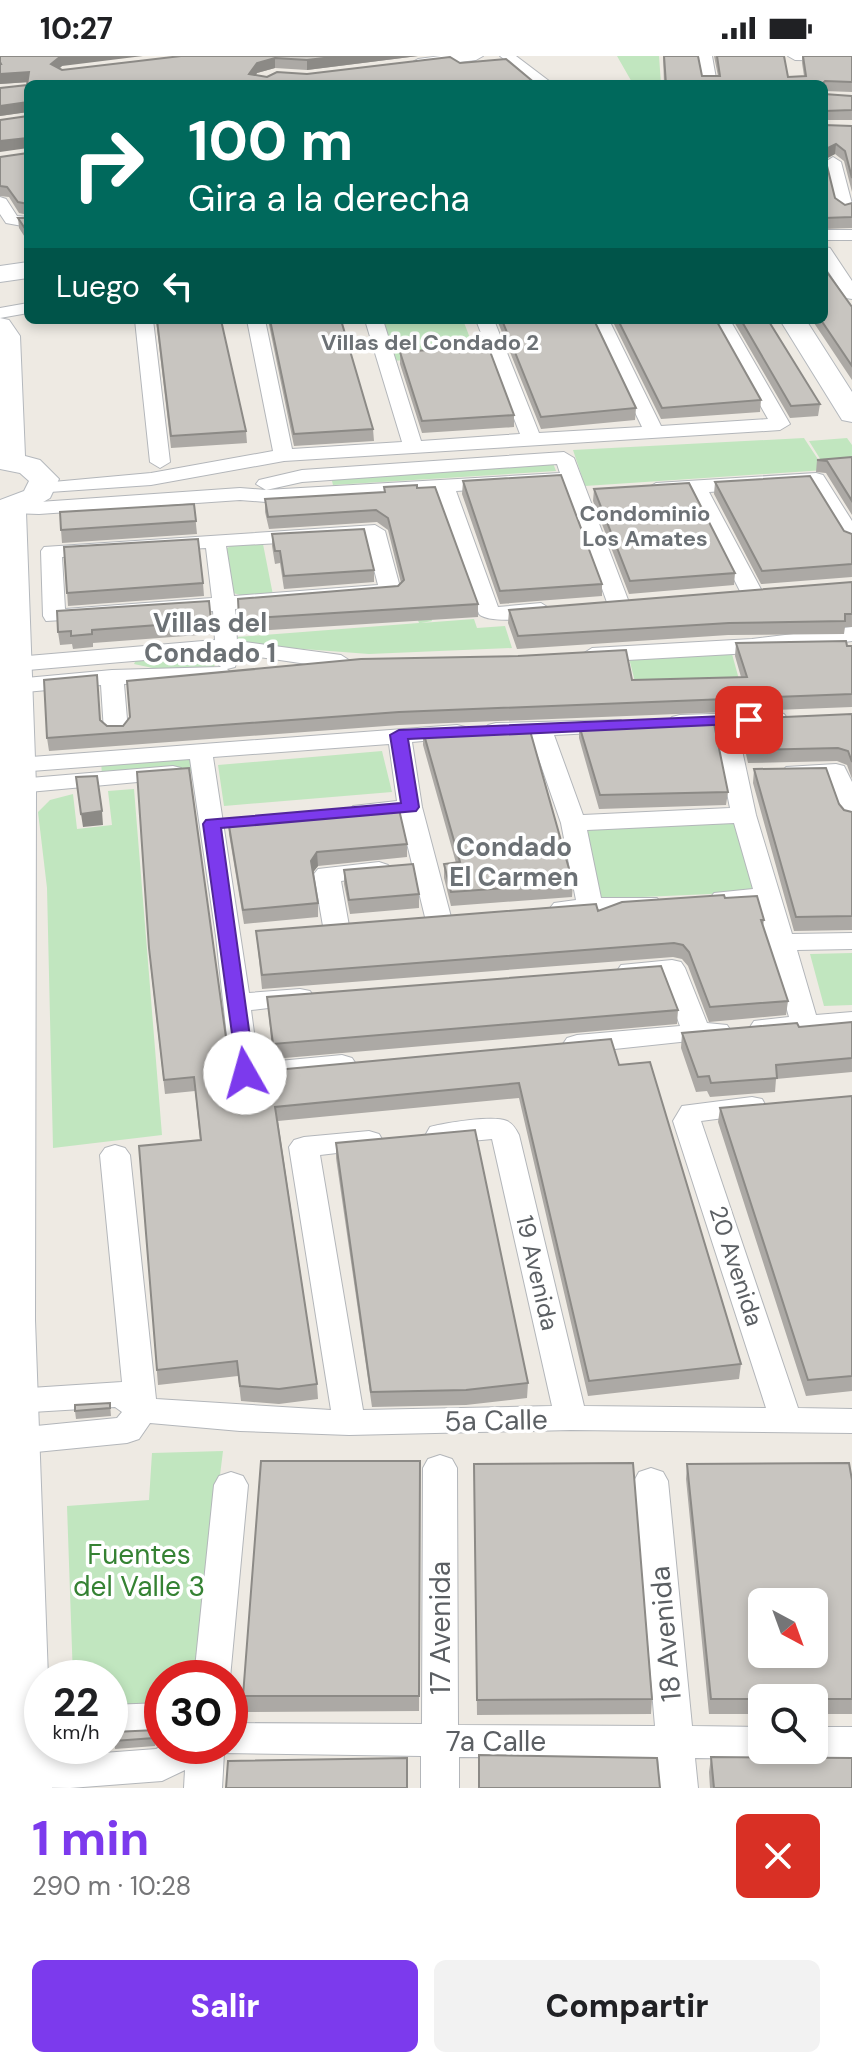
<!DOCTYPE html>
<html lang="es">
<meta charset="utf-8">
<style>
body{margin:0;font-family:"DM Sans",sans-serif;background:#f2f2f2;color:#202124;height:100vh;display:flex;flex-direction:column;font-size:30px;white-space:nowrap}
*{box-sizing:border-box;margin:0}
p{font-size:26px;color:#757577}
.icon{flex:none;width:44px;height:44px;fill:none;stroke:currentColor;stroke-width:2;stroke-linecap:round;stroke-linejoin:round}
.map{position:relative;height:1732px;overflow:hidden}
.drawer{display:flex;flex-direction:column;background:#fff;flex:1}
.drawer>*{flex:none}
.guide{position:absolute;left:24px;top:24px;width:804px;height:244px;border-radius:12px;box-shadow:0 4px 12px #0003;background:#00695c;color:#fff;overflow:hidden}
.needle{width:52px;rotate:139deg}
.controls{position:absolute;left:748px;top:1532px;display:grid;gap:16px}
.controls a{display:grid;place-items:center;width:80px;height:80px;border-radius:12px;background:#fff;box-shadow:0 4px 12px #0003;font-size:40px}
.speed{position:absolute;left:24px;top:1604px;display:flex;gap:16px;font-size:40px;font-weight:700;text-align:center}
.speed>*{display:grid;place-content:center;width:104px;height:104px;border-radius:50%;background:#fff;box-shadow:0 4px 12px #0003;line-height:1}
.speed small{font-size:20px;font-weight:400}
.speed .limit{border:12px solid #d22;background:#fff;color:#111}
.pin{position:absolute;display:grid;place-items:center;width:68px;height:68px;color:#fff;margin:-34px;border-radius:16px;box-shadow:0 4px 12px #0006}
.me{position:absolute;width:88px;margin:-44px;rotate:353deg;stroke-linejoin:round;filter:drop-shadow(0 0 6px #0008)}
.turn{display:flex;align-items:center;gap:28px;height:168px;padding:0 32px;font-size:36px}
.turn .icon{width:104px;height:104px;stroke-width:2.5}
.turn b{display:block;font-size:56px;line-height:68px}
.then{display:flex;align-items:center;height:76px;padding:0 32px;background:#0003;gap:16px;font-size:30px}
.round{display:grid;place-items:center;flex:none;width:84px;height:84px;border-radius:12px;background:#f2f2f2}
.head{display:flex;align-items:center;justify-content:space-between;height:136px;padding:0 32px}
h1{font-size:48px;font-weight:800;line-height:60px;color:#7c3aed}
.primary-button{display:flex;gap:16px;margin-top:auto;padding:16px 32px}
.primary-button a{flex:1;height:92px;border-radius:12px;background:#7c3aed;color:#fff;font-size:32px;font-weight:800;line-height:92px;text-align:center}
.primary-button a+a{background:#f2f2f2;color:#202124}
.status{display:flex;justify-content:space-between;align-items:center;height:56px;padding:0 40px;background:#fff;direction:ltr}
.status svg{height:22px;fill:currentColor}
.map>svg:first-child{display:block}
.green{fill:#c1e6bf}
.lines{fill:none;stroke-linecap:round;stroke-linejoin:round}
.minor-casing{stroke:#b3b6ba;stroke-width:2}
.secondary-casing{stroke:#b4b8bd;stroke-width:2}
.minor{fill:#fff;fill-rule:evenodd}
.secondary{fill:#fff;fill-rule:evenodd}
.wall{fill:#aca9a5}
.shaded-wall{fill:#8c8a86}
.building{fill:#c8c5c0;stroke:#8c8a86;stroke-width:2;fill-rule:evenodd}
.route{fill:#7c3aed;stroke:#51269a;stroke-width:2}
.labels{text-anchor:middle;stroke-width:7;stroke-linejoin:round;paint-order:stroke}
.far-neighbourhood-label{font-size:22px;font-weight:bold;fill:#6c7175;stroke:#fff}
.street-label{font-size:24px;fill:#5b5f63;stroke:#fff}
.neighbourhood-label{font-size:26px;font-weight:bold;fill:#6c7175;stroke:#fff}
.near-street-label{font-size:28px;fill:#5b5f63;stroke:#fff}
.near-park-label{font-size:28px;fill:#358233;stroke:#fff}
</style>
<div class="status"><b>10:27</b><svg viewBox="0 0 49 12"><path d="M0 12V9h3v3zM5 12V6h3v6zM10 12V3h3v9zM15 12V0h3v12zM26 1h20v11H26zM47 4h2v5h-2z"/></svg></div>
<div class="map">
<svg width="852" height="1732" viewBox="0 0 852 1732">
<rect width="100%" height="100%" fill="#eeeae3"/>
<path class="green" d="M617 0H659L661 28H633Z
M378 264H463L477 300 391 305Z
M804 382 825 414 585 430 573 394Z
M847 382 852 389V412L827 414 809 385Z
M553 407 556 415 333 429 331 421Z
M263 488 273 539 247 541 233 537 225 493 233 489Z
M415 556 430 559 432 565 421 567 474 563 477 572 505 570 512 592 369 598 238 588V581L419 567Z
M208 597 217 603 214 611 162 614 134 608 136 604Z
M732 598 740 627 636 630 629 602Z
M200 694 204 714 102 723 101 702Z
M382 695 392 736 224 750 218 709Z
M134 733 162 1079 53 1092 47 832 38 756 50 744 73 738 77 773 112 769 108 735Z
M737 767 756 836 597 843 583 774Z
M852 897V949L824 950 810 898Z
M223 1395 195 1622H162V1651L110 1654V1622H73L67 1450 149 1444 152 1397Z"/>
<g class="lines">
<defs>
<path id="minor" d="M441 0H483L476 4 418 11 411 7 418 3Z
M500 0H516L553 28H537Z
M698 0H712L717 28H703Z
M788 0H852V5L795 4Z
M833 101 841 106 852 148 851 155 845 157 837 152 825 106Z
M0 141 6 143 17 160 28 161V171L6 167 0 158Z
M824 174H852V184H824Z
M824 191 830 192 852 225V243L846 242 824 209Z
M28 247V257L0 262V252Z
M135 264H153L170 406 160 412 150 406Z
M247 264H265L292 393 402 386 365 264H383L421 385 520 378 476 264H494L539 377 642 371 591 264H609L661 370 768 363 712 264H730L790 368 780 374 284 405 151 429 35 437 32 433 42 427 151 417 273 395Z
M564 396 574 402 630 549 627 554H611L608 549 564 428 456 435 498 551 541 547 552 554C543 564 488 568 479 558L436 437 278 447 240 444 39 458 11 457 1 451 11 445 39 446 240 432 266 434 256 428 259 424 302 414ZM557 408 560 417 266 434 302 426Z
M816 417 823 419 852 465V488L845 486 810 429 709 436 763 537 752 543 741 537 690 437 656 439 646 433 656 427Z
M375 469 385 475 401 535 398 540 235 553 237 585 341 599 352 606 349 611 341 613 238 598 235 611 227 613 232 618 229 623 124 628 128 675 124 680H108L104 675 101 629 15 637 7 635 4 630 7 625 15 623 112 614 221 611 216 606 215 598 16 615 8 613 5 608 16 601 215 584 213 555 46 565 43 560 41 495 44 491ZM366 482 378 529 234 540 226 490ZM206 492 212 542 65 553 62 501Z
M852 571V585L768 596 592 606 581 599 592 592 752 583Z
M776 656 784 658 788 663 784 668 737 671 756 759 792 878 852 877V893L797 894 816 959 852 956V974L764 980 754 977 750 971 754 965 789 961 757 848 714 847 710 842 714 837 753 833 734 767 587 774 601 842H657L661 847 657 852 648 855 563 860 554 857 550 852 554 847 576 844 561 767 531 680 488 679 484 674 488 669 496 667 621 664 625 669 621 674 613 676 554 679 583 759 730 752 714 672 672 671 668 666 672 661 680 659Z
M457 669 465 671 469 676 465 681 412 686 422 751 451 861 447 867H429L425 861 400 759 353 760 350 755 353 750 397 745 389 688 213 701 249 937 300 933 310 935 314 941 310 947 251 954 258 1007 342 999 352 1002 356 1008 352 1014 342 1017 245 1026 235 1023 231 1017 216 880 190 703 18 716 10 714 6 709 10 704 18 702Z
M836 708 844 710 852 726V767L843 765 840 760 827 722 786 721 782 716 786 711Z
M173 710 181 712 185 717 181 722 18 737 9 735 6 730 9 725 18 723Z
M379 806 388 809 392 814 388 819 341 825 349 870 345 876H327L323 870 314 818 318 813Z
M672 904 681 906 685 912 707 967 727 969 731 975 727 981 577 997 567 994 563 988 567 982 577 979 680 970 662 921H621L617 915 621 909Z
M752 1041 762 1043 766 1050 762 1057 701 1065 798 1352 852 1353V1377L571 1374 349 1379 240 1375 150 1367 139 1383 127 1387 16 1398 4 1394 0 1386 4 1376 16 1372 117 1362 122 1356 115 1351 15 1357 4 1354 0 1347 4 1336 15 1333 122 1326 100 1099 105 1092 115 1089 125 1092 130 1099 156 1343 331 1354 289 1091 294 1084 304 1081 369 1075 379 1078 383 1085 379 1092 320 1099 363 1354 552 1350 492 1083 440 1088 430 1085 426 1078 430 1071C445 1067 493 1059 507 1065 513 1068 516 1073 519 1079L584 1350 766 1352 673 1065 682 1050Z
M440 1399 452 1403 457 1412 458 1669 655 1670 634 1425 639 1416 651 1412 663 1416 668 1425 692 1670 762 1671V1694H777L775 1698 762 1703 695 1702 698 1732H660L658 1702 459 1701V1732H421V1700L224 1697 222 1732H184L185 1714 162 1725 70 1732 11 1731 5 1719 11 1707 24 1703 156 1693 162 1690H230V1667L422 1668 423 1412 428 1403Z
M231 1416 243 1420 248 1429 230 1622H194L214 1429 219 1420Z
M162 1647V1679L110 1681V1649Z
M814 1671H852V1703H814L801 1698 799 1694H814Z"/>
<path id="secondary" d="M28 206V222L0 226V210Z
M0 262 9 264 20 280 25 400 40 404 59 423 50 442 26 456 36 730 35 1264 48 1622H42V1690H50L52 1732H0V444L24 435 29 425 20 417 0 413Z
M780 264H806L852 336V366L842 364Z"/>
</defs>
<use href="#minor" class="minor-casing"/>
<use href="#secondary" class="secondary-casing"/>
<use href="#minor" class="minor"/>
<use href="#secondary" class="secondary"/>
</g>
<path class="wall" d="M0 0 62 10 59 13 62 14 181 0H418L307 14 275 12 257 17 255 20 267 21 460 7 536 28H28V56L0 60V32L27 29 28 26 0 28Z
M663 0H698L702 20H718L714 0H784L788 21 804 20 802 7V0H852V36L824 35V28H664Z
M824 38 852 40V64H824Z
M824 69 852 70V136L844 105 835 98 825 103 835 142 845 149 852 147V172L824 173Z
M28 97V159L19 157 9 141 0 140V101Z
M18 162H28V186L19 172Z
M852 251V324L812 264H824Z
M156 264 246 375 247 387 171 392Z
M268 264H341L373 373 374 385 294 390Z
M497 264H594L636 352 635 364 541 373Z
M612 264H716L761 344 760 356 661 363Z
M733 264H768L820 348 818 360 790 362Z
M400 296 514 359V371L422 377 400 308Z
M852 401V459L826 417 816 416 817 404Z
M463 425 602 528V540L500 548 462 438Z
M715 426 852 478V521L761 528 714 438Z
M384 431 478 548V561L239 576 238 543 398 530 401 527 388 474 377 466 269 473 265 456V443L384 436Z
M594 433 735 517 734 529 629 538 593 445Z
M194 448 197 478 62 487 61 474Z
M272 478 374 514V526L284 533 280 507 275 508 272 490Z
M64 491 203 527 204 540 68 550Z
M852 526V571H845L844 578 728 579 517 593 508 567 509 554Z
M211 565 212 578 93 587V591L73 593 72 588 60 589 58 576Z
M736 587 852 590V651L399 669 49 695 47 682 101 664 107 670H123L632 624 741 621 735 600Z
M852 658V729V723L847 709 837 705 748 707 741 676 742 663Z
M579 669 728 736 726 749 599 753 579 682Z
M423 675 573 827 572 841 451 850 444 822V808L456 807 423 689Z
M754 713 839 748 844 754 852 756V874L794 875 753 727Z
M228 764 407 788V801L318 810 313 816 318 847V861L244 868 229 778Z
M344 814 419 838V852L350 858 344 828Z
M725 842 764 864 763 870 788 945 786 959 709 966 688 910 682 903 673 901 262 933 256 875 598 855Z
M150 906 231 1018 619 1009 741 1308 739 1323 588 1340 519 1042 278 1065 317 1328 318 1343 279 1348 241 1345 238 1320 158 1329 139 1090 200 1084 195 1035 165 1038Z
M267 941 678 954 677 968 273 1003Z
M852 966V1016L776 1023 775 1036 710 1041 707 1035 696 1036 681 992 682 977 799 971Z
M852 1040V1335L806 1340 718 1066 720 1052Z
M336 1087 528 1327 527 1342 466 1349 372 1351 336 1102Z
M110 1347 111 1360 76 1363 75 1355Z
M420 1405 419 1655 244 1656 243 1640Z
M687 1408 852 1424V1658H814V1642H762V1658H709L686 1423Z
M474 1423 652 1643 651 1658 477 1659Z
M157 1682 155 1690 115 1693 114 1685Z
M711 1701 852 1732H710L709 1716Z"/>
<path class="shaded-wall" d="M61 0H143L62 10 52 18 51 8Z
M341 0H418L307 14V4Z
M275 2V12L257 17 249 28V18L257 7Z
M29 16 30 26 0 28V18Z
M28 46V56L0 60V50Z
M27 82 28 92 0 96V85Z
M836 88 835 98 824 104V94Z
M102 755 103 769 83 771 81 758Z
M317 796 318 810 311 819V805Z"/>
<path class="building" d="M0 0H64H61L51 8 62 14 181 0H341L307 4 275 2 257 7 249 18 267 21 277 16 307 18 450 1 460 7 506 3 536 28H28V46L0 50V32L27 29 29 16 0 18V8H1L0 6Z
M664 0H698L702 20H720L717 0H784L788 21 806 20 803 0H852V26L825 25 822 28H666Z
M824 38 852 40V54L824 55Z
M28 60V83L27 82 0 85V64Z
M824 69 852 70V122L845 95 836 88 824 94Z
M28 97V148L18 146 7 131 0 130V101Z
M824 98 835 142 845 149 852 147V161L824 162Z
M18 162H28V177Z
M824 212 852 251V310L821 264H824Z
M157 264H221L246 375 171 380Z
M270 264H341L373 373 294 378Z
M502 264H594L636 352 541 361Z
M618 264H716L761 344 662 352Z
M741 264H768L820 348 791 350Z
M488 290 514 359 422 365 400 296Z
M852 401V445L827 405 817 404Z
M561 419 602 528 500 535 463 425Z
M810 420 844 475 852 478V508L762 515 715 426Z
M689 427 735 517 630 525 594 433Z
M417 429V432L435 431 478 548 239 563 238 543 398 530 404 524 388 462 376 454 268 461 265 443 385 436 384 431Z
M194 448 196 465 61 474 60 456Z
M364 473 374 514 284 520 280 495H275L272 478Z
M198 483 203 527 67 537 64 491Z
M852 526V558H845V565L729 567 518 580 509 554Z
M209 545 211 565 92 574V578L71 580V575L58 576 57 555Z
M846 585 847 590H852V638L399 656 47 682 44 624 97 619 100 664 107 670H123L130 661 127 625 361 603 518 600 626 594 632 624 747 621 736 587Z
M852 658V706L848 695 838 692 750 694 742 663Z
M713 663 728 736 600 739 579 669Z
M529 671 573 827 451 836 444 808 460 806 423 675Z
M189 712 231 1018 611 983 619 1009 650 1006 741 1308 589 1325 519 1027 275 1051 317 1328 279 1333 240 1330 237 1305 157 1314 139 1090 201 1084 194 1021 164 1024 149 892 137 716Z
M826 712 839 748 844 754 852 756V860L796 861 754 713Z
M97 720 102 755 81 758 76 721Z
M398 749 407 788 317 796 311 805 318 847 243 854 228 764Z
M413 808 419 838 349 844 344 814Z
M724 839 725 842 757 840 764 864H761L788 945 710 951 689 896 683 889 674 887 262 919 256 875 596 848 598 855 622 846Z
M661 910 678 954 273 988 267 941Z
M852 966V1002L776 1009 777 1022 711 1027 709 1020 698 1021 682 977 797 967 799 971Z
M852 1040V1320L808 1324 720 1052Z
M475 1074 528 1327 466 1334 371 1336 336 1087Z
M110 1347V1352L75 1355V1349Z
M261 1405H420L419 1640H243Z
M633 1407 652 1643 477 1644 474 1408Z
M849 1407 852 1424V1643H711L687 1408ZM762 1546H814V1598H762Z
M156 1674 154 1682 114 1685V1676Z
M479 1699 657 1702 660 1732H479Z
M711 1701 852 1702V1732H714Z
M407 1702V1732H226L228 1705Z"/>
<path class="route" d="M749 659 755 660V667L408 683 419 751 416 755 221 772 255 1017 252 1021H238L203 768 206 764 401 747 390 679 399 674Z"/>
<g class="labels">
<g class="far-neighbourhood-label">
<text x="430" y="294">Villas del Condado 2</text>
<text x="645" y="465">Condominio<tspan x="645" dy="25">Los Amates</tspan></text>
</g>
<g class="street-label">
<text transform="translate(736 1210) rotate(72)" y="8">20 Avenida</text>
<text transform="translate(537 1217) rotate(77)" y="8">19 Avenida</text>
</g>
<g class="neighbourhood-label">
<text x="210" y="576">Villas del<tspan x="210" dy="30">Condado 1</tspan></text>
<text x="514" y="800">Condado<tspan x="514" dy="30">El Carmen</tspan></text>
</g>
<g class="near-street-label">
<text transform="translate(496 1364) rotate(-1)" y="10">5a Calle</text>
<text transform="translate(440 1572) rotate(-90)" y="10">17 Avenida</text>
<text transform="translate(665 1578) rotate(-95)" y="10">18 Avenida</text>
<text x="496" y="1695">7a Calle</text>
</g>
<g class="near-park-label">
<text x="139" y="1508">Fuentes<tspan x="139" dy="32">del Valle 3</tspan></text>
</g>
</g>
</svg>
<div class="controls">
<a><svg class="needle" viewBox="-14 -14 28 28"><path d="M0-13l5 13h-10z" fill="#e53935"/><path d="M0 13l5-13h-10z" fill="#757577"/></svg></a>
<a><svg class="icon" aria-label="search" viewBox="0 0 24 24"><circle cx="10" cy="10" r="6"/><path d="M15 15l6 6"/></svg></a>
</div>
<div class="speed"><div>22<small>km/h</small></div><div class="limit">30</div></div>
<div class="pin" style="left:749px;top:664px;background:#d93025"><svg class="icon" aria-label="arrive" viewBox="0 0 24 24"><path d="M6 21V4h12l-3 4 3 4H6"/></svg></div>
<svg class="me" style="left:245px;top:1017px" viewBox="-20 -20 40 40"><circle r="19" fill="#fff"/><path d="M0-13L10 11 0 6-10 11z" fill="#7c3aed"/></svg>
<div class="guide">
<div class="turn"><svg class="icon" aria-label="right" viewBox="0 0 24 24"><path d="M7 20v-9h11M14 6l5 5-5 5"/></svg><div><b>100 m</b>Gira a la derecha</div></div>
<div class="then">Luego<svg class="icon" aria-label="left" viewBox="0 0 24 24"><path d="M17 20v-9H6M10 6l-5 5 5 5"/></svg></div>
</div>
</div>
<section class="drawer">
<div class="head"><div><h1>1 min</h1><p>290 m · 10:28</p></div><a class="round" style="background:#d93025;color:#fff"><svg class="icon" aria-label="close" viewBox="0 0 24 24"><path d="M6 6l12 12M18 6L6 18"/></svg></a></div>
<div class="primary-button"><a>Salir</a><a>Compartir</a></div>
</section>
